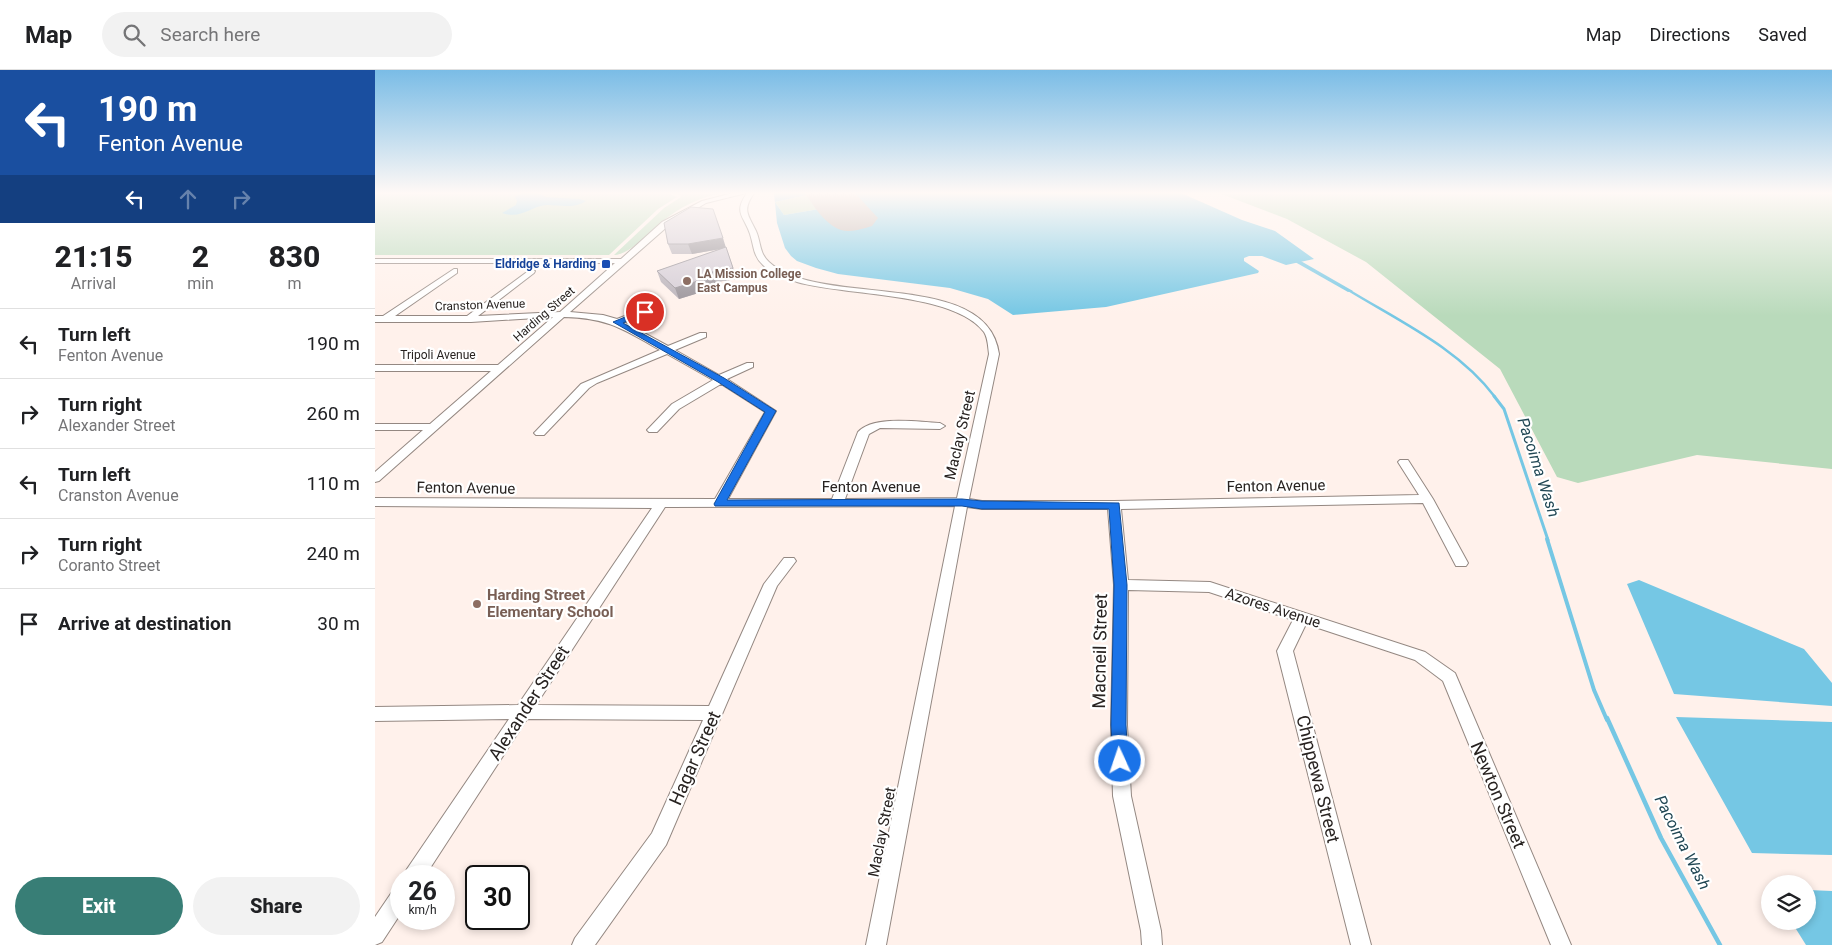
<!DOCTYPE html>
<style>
body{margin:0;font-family:Roboto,sans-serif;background:#f2f2f2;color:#202124;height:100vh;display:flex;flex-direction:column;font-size:19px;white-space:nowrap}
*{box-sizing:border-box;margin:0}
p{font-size:16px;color:#757577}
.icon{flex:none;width:28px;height:28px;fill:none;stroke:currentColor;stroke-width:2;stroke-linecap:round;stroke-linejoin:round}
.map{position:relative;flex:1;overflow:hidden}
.drawer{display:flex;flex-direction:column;background:#fff;width:375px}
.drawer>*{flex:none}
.hud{background:#1a4fa0;color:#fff;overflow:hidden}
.tools{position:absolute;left:1386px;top:805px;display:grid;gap:10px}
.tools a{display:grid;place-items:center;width:55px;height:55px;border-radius:50%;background:#fff;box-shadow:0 2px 8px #0003;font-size:25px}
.speed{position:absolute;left:15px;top:795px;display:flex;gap:10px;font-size:25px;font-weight:700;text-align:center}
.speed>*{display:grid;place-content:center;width:65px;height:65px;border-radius:50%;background:#fff;box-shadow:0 2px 8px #0003;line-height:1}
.speed small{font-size:12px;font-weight:400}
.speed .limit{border:2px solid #111;border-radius:8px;background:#fff;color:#111}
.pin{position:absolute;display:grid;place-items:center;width:42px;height:42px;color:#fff;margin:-21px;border:2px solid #fff;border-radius:50%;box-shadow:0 1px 5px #0007}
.me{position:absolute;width:55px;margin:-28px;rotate:357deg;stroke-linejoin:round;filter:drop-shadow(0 0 4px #0008)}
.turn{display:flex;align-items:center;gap:18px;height:105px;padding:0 15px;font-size:22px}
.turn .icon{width:65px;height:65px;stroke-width:2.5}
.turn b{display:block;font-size:35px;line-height:42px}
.lanes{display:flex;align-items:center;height:48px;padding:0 15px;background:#0003;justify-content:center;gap:25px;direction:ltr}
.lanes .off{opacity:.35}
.eta{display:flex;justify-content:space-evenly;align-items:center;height:85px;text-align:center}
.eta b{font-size:30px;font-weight:800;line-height:35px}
.primary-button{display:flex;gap:10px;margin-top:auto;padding:10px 15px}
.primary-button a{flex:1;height:58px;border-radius:30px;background:#387e76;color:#fff;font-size:20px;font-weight:800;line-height:58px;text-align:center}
.primary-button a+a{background:#f2f2f2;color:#202124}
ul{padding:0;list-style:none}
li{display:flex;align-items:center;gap:15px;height:70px;padding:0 15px;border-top:1px solid #e0e0e0}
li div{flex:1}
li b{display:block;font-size:19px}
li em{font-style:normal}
header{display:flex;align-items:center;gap:30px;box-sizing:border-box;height:70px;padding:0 25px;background:#fff;border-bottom:1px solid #e0e0e0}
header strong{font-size:24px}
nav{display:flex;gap:28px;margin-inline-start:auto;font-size:18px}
.search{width:350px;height:45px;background:#f2f2f2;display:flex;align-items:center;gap:12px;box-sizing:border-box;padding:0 18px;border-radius:28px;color:#757577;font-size:19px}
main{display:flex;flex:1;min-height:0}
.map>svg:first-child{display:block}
.green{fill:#b9dabb}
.water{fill:#75c7e4}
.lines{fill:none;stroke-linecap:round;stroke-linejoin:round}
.stream-far3{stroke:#75c7e4;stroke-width:2.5}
.stream-far2{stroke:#75c7e4;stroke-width:3}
.stream-far1{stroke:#75c7e4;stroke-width:4}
.stream{stroke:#75c7e4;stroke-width:4.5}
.canal{fill:#75c7e4;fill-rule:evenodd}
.runway{fill:#baafaa;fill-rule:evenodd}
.minor-casing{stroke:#948882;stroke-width:2}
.minor{fill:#fff;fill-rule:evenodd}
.wall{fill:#b5aeb6}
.shaded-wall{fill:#938d94}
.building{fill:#d2cad4;stroke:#938d94}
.route{fill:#1a73e8;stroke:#114b97}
.transit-dot{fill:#1a4fb4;stroke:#fff;stroke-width:2}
.education-dot{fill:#8d6e63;stroke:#fff;stroke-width:2}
.labels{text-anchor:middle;stroke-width:4.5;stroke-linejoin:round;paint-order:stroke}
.far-transit-label{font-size:12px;font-weight:bold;fill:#164399;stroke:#fff;text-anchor:end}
.far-education-label{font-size:12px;font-weight:bold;fill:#785e54;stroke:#fff;text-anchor:start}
.far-street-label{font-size:12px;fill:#282321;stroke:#fff}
.street-label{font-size:15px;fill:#282321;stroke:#fff}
.education-label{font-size:15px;font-weight:bold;fill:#785e54;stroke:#fff;text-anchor:start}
.water-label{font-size:16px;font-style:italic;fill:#214754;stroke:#fff}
.near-street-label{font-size:18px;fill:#282321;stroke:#fff}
</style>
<header>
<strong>Map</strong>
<div class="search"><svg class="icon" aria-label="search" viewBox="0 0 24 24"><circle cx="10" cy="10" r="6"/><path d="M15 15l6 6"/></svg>Search here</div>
<nav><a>Map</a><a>Directions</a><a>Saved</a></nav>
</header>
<main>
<section class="drawer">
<div class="hud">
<div class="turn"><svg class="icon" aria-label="left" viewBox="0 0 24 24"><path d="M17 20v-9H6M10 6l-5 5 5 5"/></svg><div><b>190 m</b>Fenton Avenue</div></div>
<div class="lanes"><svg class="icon" aria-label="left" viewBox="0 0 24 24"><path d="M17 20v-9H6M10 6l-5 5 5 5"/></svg><svg class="icon off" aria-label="ahead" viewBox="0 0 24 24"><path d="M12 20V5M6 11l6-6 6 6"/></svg><svg class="icon off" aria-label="right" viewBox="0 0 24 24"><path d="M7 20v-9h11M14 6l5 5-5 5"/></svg></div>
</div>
<div class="eta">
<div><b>21:15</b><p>Arrival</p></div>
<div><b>2</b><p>min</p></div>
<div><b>830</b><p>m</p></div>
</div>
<ul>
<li><svg class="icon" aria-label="left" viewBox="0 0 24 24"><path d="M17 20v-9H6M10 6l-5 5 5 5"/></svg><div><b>Turn left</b><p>Fenton Avenue</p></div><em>190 m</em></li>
<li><svg class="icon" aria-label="right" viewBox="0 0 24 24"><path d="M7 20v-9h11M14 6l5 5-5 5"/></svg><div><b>Turn right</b><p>Alexander Street</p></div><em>260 m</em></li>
<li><svg class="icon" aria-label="left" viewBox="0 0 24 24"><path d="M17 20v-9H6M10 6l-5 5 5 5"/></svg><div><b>Turn left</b><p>Cranston Avenue</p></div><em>110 m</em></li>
<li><svg class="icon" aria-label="right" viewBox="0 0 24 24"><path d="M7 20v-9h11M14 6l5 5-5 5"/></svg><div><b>Turn right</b><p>Coranto Street</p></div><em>240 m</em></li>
<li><svg class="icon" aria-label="arrive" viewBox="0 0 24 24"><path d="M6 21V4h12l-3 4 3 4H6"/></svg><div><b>Arrive at destination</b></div><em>30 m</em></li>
</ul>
<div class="primary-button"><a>Exit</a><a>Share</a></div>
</section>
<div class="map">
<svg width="1457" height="875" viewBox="0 0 1457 875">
<rect width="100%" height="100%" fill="#fff1eb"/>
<path class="green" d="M0 123H293L302 127 283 139 234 185H0Z
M303 123H346C328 127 311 134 296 145 281 155 256 185 239 185L289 138 306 127Z
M441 123H467L491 148 464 153 450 138 409 145 400 132Z
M844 123H1457V399L1322 385 1203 413 1182 407 1125 299 991 192 912 149Z"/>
<path class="water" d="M147 123H163L171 127 205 129 211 131C199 139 186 135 172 135 158 135 146 150 127 143L141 135 142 131 140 127Z
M399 123H441L400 132 409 145 450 138 464 153 491 148 467 123H806L867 150 900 161 939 189 911 195 887 186H874L869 188V191L884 201 883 203 731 237 638 245 613 229 575 218 463 204 441 198 422 191 416 186 410 178 402 153Z
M1264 510 1429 579 1457 613V636L1299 624 1252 514Z
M1301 647 1457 652V785L1377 783Z
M1433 820 1457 821V875H1431L1416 851H1432Z"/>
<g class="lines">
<path class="stream-far3" d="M975 221C1026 252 1084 279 1120 327"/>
<path class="stream-far2" d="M1119 326 1129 339 1173 470"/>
<path class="stream-far1" d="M1172 469 1219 620 1232 650"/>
<path class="stream" d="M1232 648 1286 768 1345 875"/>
<path class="canal" d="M913 186H917L978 221 973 222 913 188Z"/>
<path class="runway" d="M430 123H480L503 148 497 156C490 158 481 161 474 161 455 162 439 137 430 123Z"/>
<defs>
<path id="minor" d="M358 123H371L331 133 293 156 195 242 228 245 242 249 273 237H279V241L249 252 293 276 325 263H331V267L300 280 344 305 372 293H378V297L352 309 401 341 353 429H457L483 362C498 345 544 352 565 353L570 356 565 359 505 358 494 364 470 429 582 428 614 284C613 277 613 268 609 262 579 222 470 226 422 212 410 208 397 204 388 195 378 186 379 176 375 164 369 146 358 143 372 123H379C367 141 373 144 381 161 386 172 384 183 394 192 444 239 613 197 624 284L594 429 607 431H739L1044 425 1023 392 1025 390H1033L1058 429 1093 493 1091 496H1081L1048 433 746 439 753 510 835 512 1050 582 1080 603 1196 875H1176L1068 611 1040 590 931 554 918 581 996 875H976L902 581 918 550 834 522 753 520 752 655 756 726 786 861 787 875H767L766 861 738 726 736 655 739 515 733 439H607L592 437 511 875H491L580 436 290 437 161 635 334 636 389 514 409 488H419L421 491 402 516 291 775 220 875H197L200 868 277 763 328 650 152 649 50 806H29L32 799 134 649 0 651V637L143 635 277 438 0 436V428L340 429 390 342 346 314 304 339 282 362H274L272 360 274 358 297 334 338 310 292 284 222 313 214 318 169 365H161L159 363 161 361 206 314 285 280C248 259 233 248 189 247L4 411 0 412V402L48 360H0V354H55L116 301H0V295H123L178 247 96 252H0V246H8L79 199H82V203L20 246H92L156 199 160 201 159 203 103 246 185 242 240 193H0V189H246L287 152 327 131Z
M26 816V843L7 872 0 875V847L19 819Z"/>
</defs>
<use href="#minor" class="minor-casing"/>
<use href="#minor" class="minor"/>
</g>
<path class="wall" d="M289 153 351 177 362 209 341 212 343 217 304 229 286 212 282 201 346 179 317 184H297L293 174Z"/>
<path class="shaded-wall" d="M348 168 351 178 317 184 313 174Z
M358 198 362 209 341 212 343 217 304 229 300 218 337 202Z"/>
<path class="building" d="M316 137 338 139 348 168 313 174H293L289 153Z
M351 177 358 198 337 202 339 206 300 218 282 201Z"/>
<linearGradient id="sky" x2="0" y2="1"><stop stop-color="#7abce6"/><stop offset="0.5" stop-color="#fff9f6"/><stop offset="1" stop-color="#fff9f6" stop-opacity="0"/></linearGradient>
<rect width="1457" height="246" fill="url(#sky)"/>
<path class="route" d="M267 240 274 242 248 253 349 308 401 341 352 430 587 429 607 431 744 433 752 515 751 655 753 691 751 696 745 698 740 696 738 691 736 655 739 515 734 439H607L587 436H340L339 434 390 342 343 312 238 252Z"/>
<rect class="transit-dot" x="226" y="189" width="10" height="10" rx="2.5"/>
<g class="education-dot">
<circle cx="312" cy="211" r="5"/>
<circle cx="102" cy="534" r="5"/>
</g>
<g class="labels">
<g class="far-transit-label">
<text x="221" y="198">Eldridge &amp; Harding</text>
</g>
<g class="far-education-label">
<text x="322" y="208">LA Mission College<tspan x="322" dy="14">East Campus</tspan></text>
</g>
<g class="far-street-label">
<text transform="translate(105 235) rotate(-2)" y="4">Cranston Avenue</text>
<text transform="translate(169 244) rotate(-41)" y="4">Harding Street</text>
<text x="63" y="289">Tripoli Avenue</text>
</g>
<g class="street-label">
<text transform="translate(585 365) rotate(-77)" y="5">Maclay Street</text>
<text transform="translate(901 416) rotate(-1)" y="5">Fenton Avenue</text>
<text x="496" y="422">Fenton Avenue</text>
<text transform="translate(91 418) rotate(1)" y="5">Fenton Avenue</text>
<text transform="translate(898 538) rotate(18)" y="5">Azores Avenue</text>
<text transform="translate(507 762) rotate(-79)" y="5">Maclay Street</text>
</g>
<g class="education-label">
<text x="112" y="530">Harding Street<tspan x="112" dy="17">Elementary School</tspan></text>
</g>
<g class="water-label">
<text transform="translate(1164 397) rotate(72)" y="6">Pacoima Wash</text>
<text transform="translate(1308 772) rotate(63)" y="6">Pacoima Wash</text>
</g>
<g class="near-street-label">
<text transform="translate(725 581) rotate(-89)" y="6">Macneil Street</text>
<text transform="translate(154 633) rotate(-57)" y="6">Alexander Street</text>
<text transform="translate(320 688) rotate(-66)" y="6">Hagar Street</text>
<text transform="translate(943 709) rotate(76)" y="6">Chippewa Street</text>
<text transform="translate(1123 725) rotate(67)" y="6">Newton Street</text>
</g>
</g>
</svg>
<div class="tools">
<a><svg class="icon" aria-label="layers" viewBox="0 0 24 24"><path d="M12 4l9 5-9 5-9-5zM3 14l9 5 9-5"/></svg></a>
</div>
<div class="speed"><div>26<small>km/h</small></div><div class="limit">30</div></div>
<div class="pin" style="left:270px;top:242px;background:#d93025"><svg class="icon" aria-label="arrive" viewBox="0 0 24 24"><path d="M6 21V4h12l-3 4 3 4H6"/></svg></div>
<svg class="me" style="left:745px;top:691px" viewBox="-20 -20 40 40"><circle r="17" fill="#1a73e8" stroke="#fff" stroke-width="3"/><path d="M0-11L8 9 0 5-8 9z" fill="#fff"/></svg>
</div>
</main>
